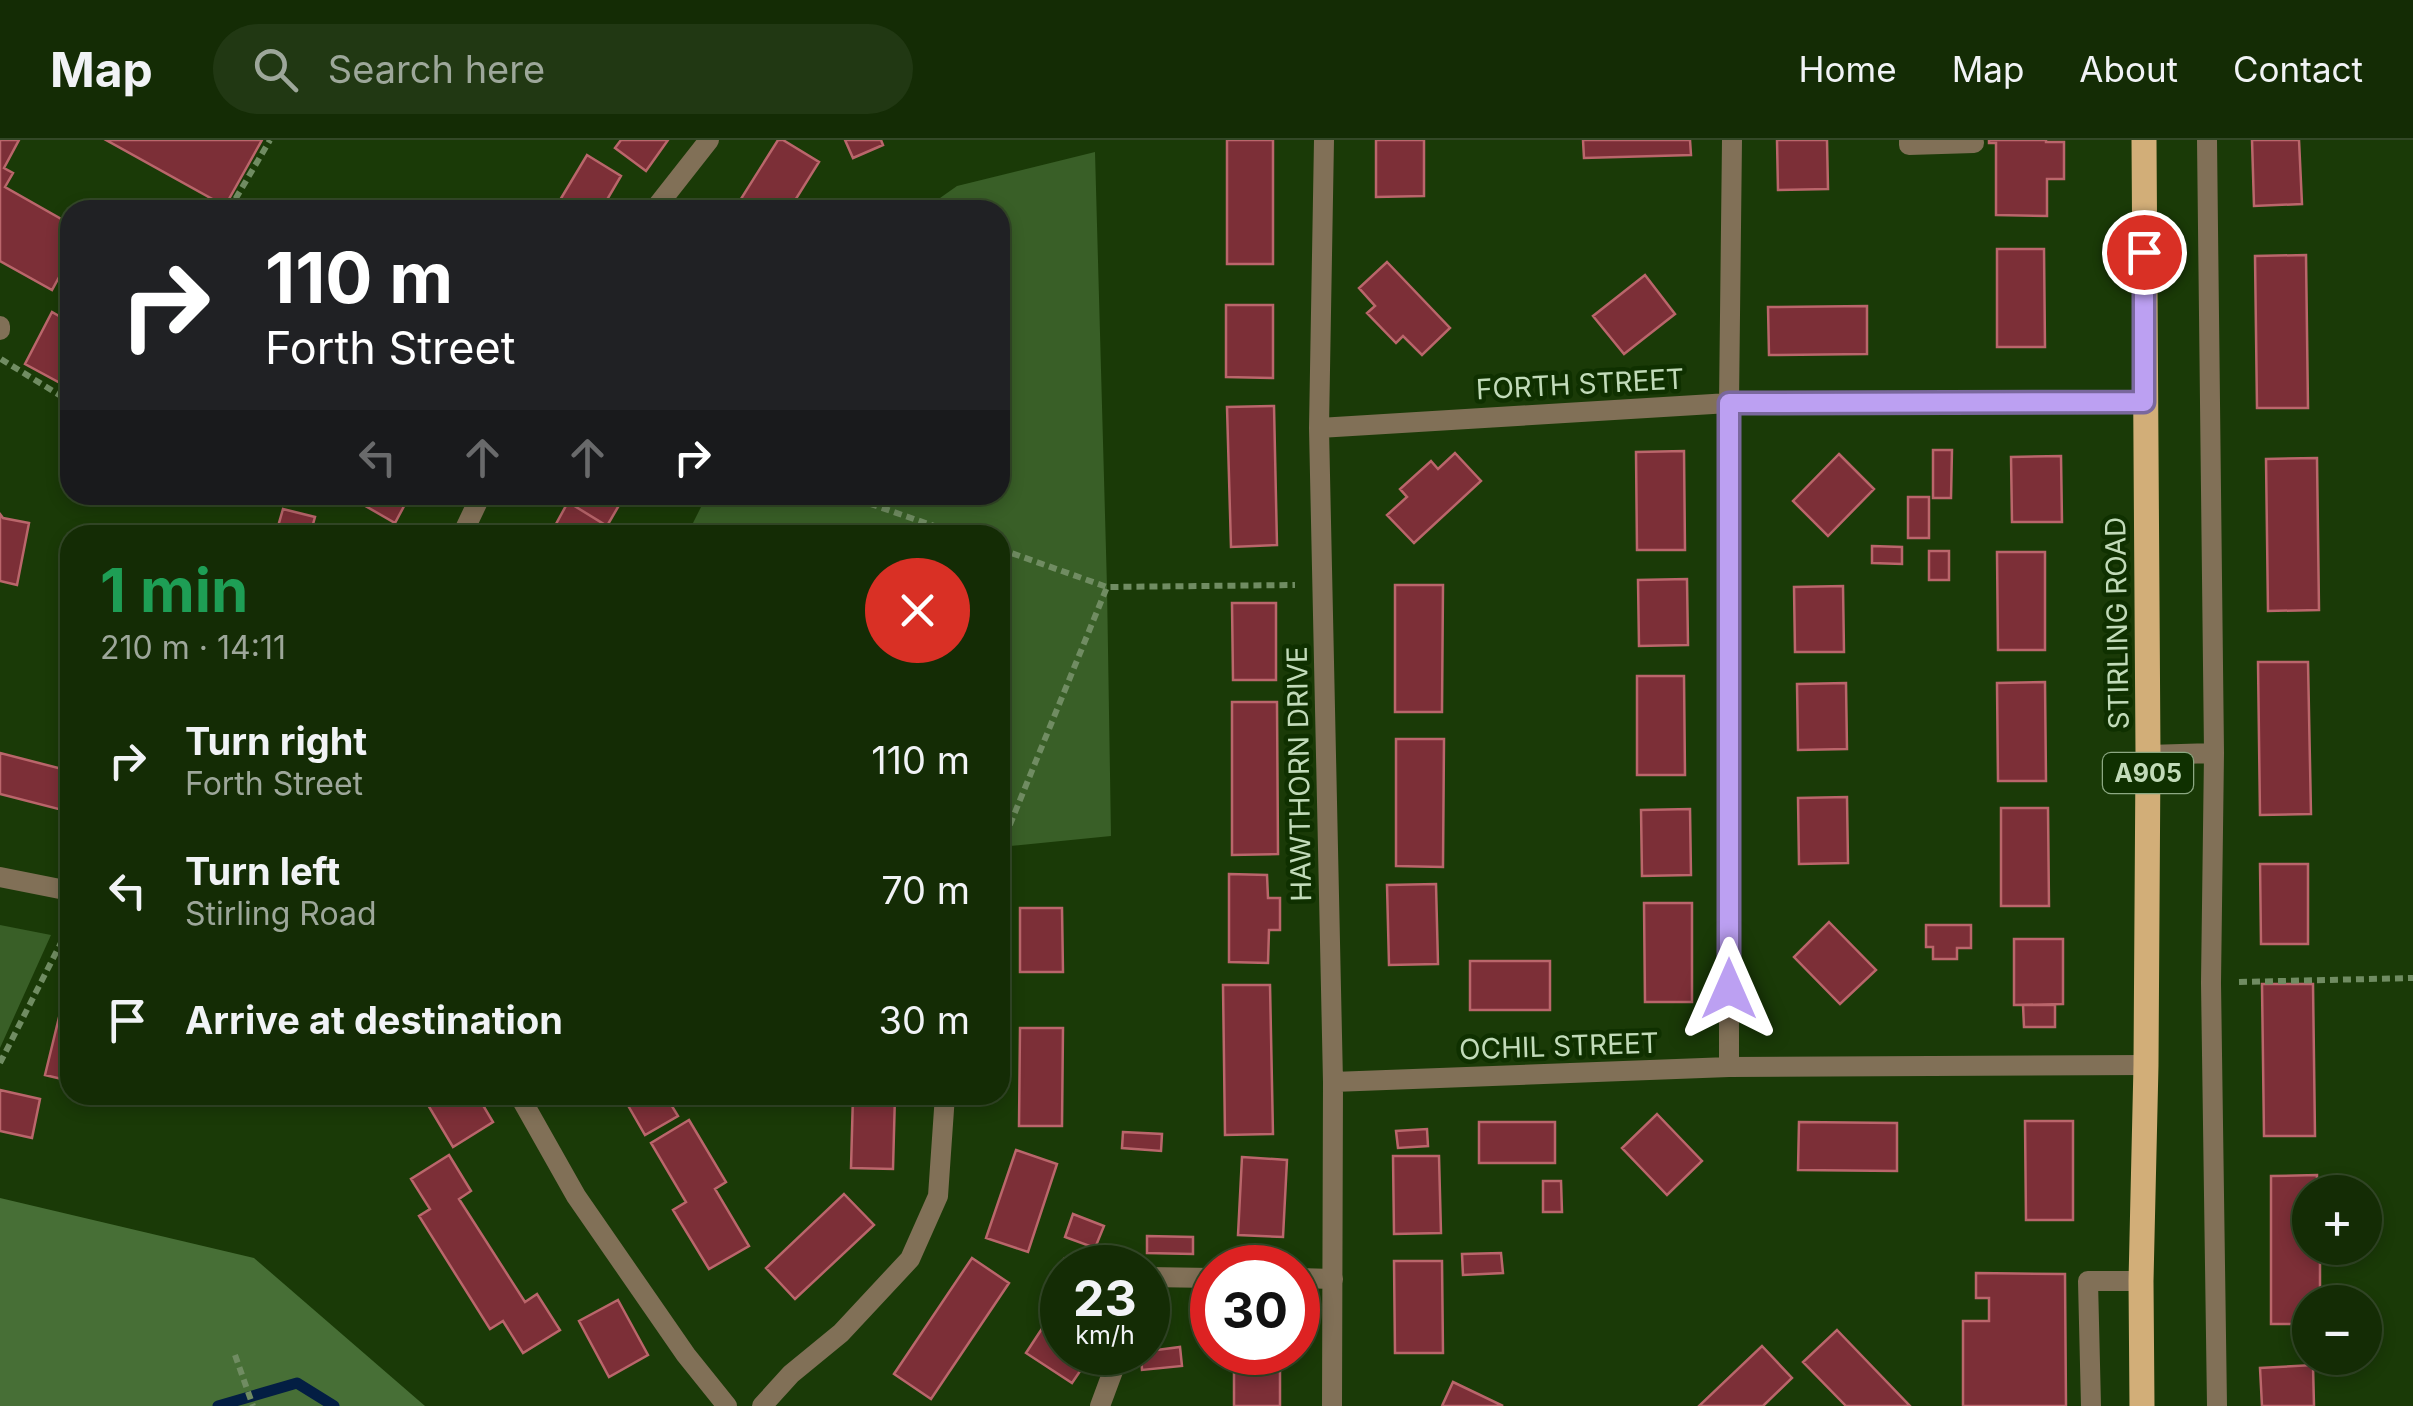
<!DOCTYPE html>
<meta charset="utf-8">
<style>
body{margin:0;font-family:Inter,sans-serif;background:#213813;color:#f1f3f6;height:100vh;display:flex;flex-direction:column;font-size:38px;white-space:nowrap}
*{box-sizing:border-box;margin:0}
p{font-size:32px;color:#9da79a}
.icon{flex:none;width:55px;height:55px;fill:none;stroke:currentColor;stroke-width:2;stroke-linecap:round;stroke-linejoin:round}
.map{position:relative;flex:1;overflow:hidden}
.panel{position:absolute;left:60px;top:385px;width:950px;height:580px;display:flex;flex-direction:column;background:#142c05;border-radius:30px;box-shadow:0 5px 15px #0003,0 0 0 2px #334827}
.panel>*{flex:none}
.top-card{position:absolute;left:60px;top:60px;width:950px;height:305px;border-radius:30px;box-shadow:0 5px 15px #0003,0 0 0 2px #334827;background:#202124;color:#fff;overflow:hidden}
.buttons{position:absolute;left:2292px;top:1035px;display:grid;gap:20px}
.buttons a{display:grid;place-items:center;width:90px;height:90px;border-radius:50%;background:#142c05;box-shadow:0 5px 15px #0003,0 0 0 2px #334827;font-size:50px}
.speed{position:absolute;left:1040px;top:1105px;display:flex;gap:20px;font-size:50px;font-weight:700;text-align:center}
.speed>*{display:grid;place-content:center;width:130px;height:130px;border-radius:50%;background:#142c05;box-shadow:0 5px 15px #0003,0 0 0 2px #334827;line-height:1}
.speed small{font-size:25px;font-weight:400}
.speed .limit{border:15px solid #d22;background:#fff;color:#111}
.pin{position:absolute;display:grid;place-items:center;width:85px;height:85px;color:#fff;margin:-42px;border:5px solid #fff;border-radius:50%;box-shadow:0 2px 10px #0007}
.me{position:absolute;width:110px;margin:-55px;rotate:0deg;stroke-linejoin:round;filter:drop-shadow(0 0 8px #0008)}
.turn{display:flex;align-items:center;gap:35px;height:210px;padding:0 40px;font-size:45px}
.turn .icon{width:130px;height:130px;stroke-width:2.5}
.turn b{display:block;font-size:70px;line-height:85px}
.lanes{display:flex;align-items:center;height:95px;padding:0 40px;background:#0003;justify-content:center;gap:50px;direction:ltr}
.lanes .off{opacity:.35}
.round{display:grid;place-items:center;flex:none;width:105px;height:105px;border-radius:52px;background:#213813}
.headline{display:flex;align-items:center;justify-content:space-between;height:170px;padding:0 40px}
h1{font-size:60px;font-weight:700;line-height:75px;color:#1e9e55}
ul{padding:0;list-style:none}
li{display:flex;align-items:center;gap:30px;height:130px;padding:0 40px}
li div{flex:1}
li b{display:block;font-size:38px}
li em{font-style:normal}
header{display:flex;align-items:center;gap:60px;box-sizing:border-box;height:140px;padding:0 50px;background:#142c05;border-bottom:2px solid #334827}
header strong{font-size:48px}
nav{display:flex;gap:55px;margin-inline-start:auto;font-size:35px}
.search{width:700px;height:90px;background:#213813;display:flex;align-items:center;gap:25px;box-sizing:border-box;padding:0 35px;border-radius:55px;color:#9da79a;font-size:38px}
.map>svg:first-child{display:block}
.green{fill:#395f27}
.forest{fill:#476f36}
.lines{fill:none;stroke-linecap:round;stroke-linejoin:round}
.stream{stroke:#031e43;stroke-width:11}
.building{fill:#7c2f37;stroke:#ba666b;stroke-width:2.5}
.path{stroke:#708c62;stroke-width:6;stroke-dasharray:8 5;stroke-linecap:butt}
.lane{stroke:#817057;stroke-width:20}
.street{stroke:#817057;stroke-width:20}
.primary{stroke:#d2ae78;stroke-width:25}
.route-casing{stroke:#7a689d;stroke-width:25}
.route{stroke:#bca0f2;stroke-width:18}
.labels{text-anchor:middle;stroke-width:9;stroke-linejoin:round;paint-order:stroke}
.shield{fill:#0f3000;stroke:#8ca882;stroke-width:2.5}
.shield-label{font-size:25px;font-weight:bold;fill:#c2dbb9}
.street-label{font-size:28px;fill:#c2dbb9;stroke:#0f3000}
</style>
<header>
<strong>Map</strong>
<div class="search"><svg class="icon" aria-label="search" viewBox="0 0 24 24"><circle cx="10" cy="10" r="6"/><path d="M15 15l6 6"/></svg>Search here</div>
<nav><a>Home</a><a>Map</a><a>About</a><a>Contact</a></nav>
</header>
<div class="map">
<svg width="2413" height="1266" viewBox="0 0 2413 1266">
<rect width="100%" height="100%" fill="#1a3a07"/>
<path class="green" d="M1095 12 1107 447 1111 696 1000 707V395H687L707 355H1000V70H923L957 46Z
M0 785 51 795 0 908Z"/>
<path class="forest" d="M0 1058 254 1118 425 1266H0Z"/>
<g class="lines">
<path class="stream" d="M218 1266 297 1243 334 1266"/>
</g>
<path class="building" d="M0 0H19L4 28 13 33 5 47 70 84V117L52 150 0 121Z
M106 0H262L225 66Z
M621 0H668L646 31 615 8Z
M778 0H783L819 22 789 70H734Z
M845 0H881L883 5 853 18Z
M1227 0H1273V124H1227Z
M1376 0H1424V56L1376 57Z
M1583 0H1690L1691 15 1584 18Z
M1777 0H1827L1828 49 1778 50Z
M1989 0H2046V2H2064V39H2047V76L1996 75V3H1989Z
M2252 0H2299L2302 64 2254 66Z
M587 15 621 36 601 70H554Z
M1997 109H2044L2045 207H1997Z
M2306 115 2308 268H2257L2255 116Z
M1387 122 1450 188 1422 215 1403 196 1396 203 1367 173 1375 166 1359 148Z
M1645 135 1675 174 1624 214 1593 176Z
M70 139V228L62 244 25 224 52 172 59 176 67 162 60 158Z
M1226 165H1273V238L1226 237Z
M1867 166V214L1769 215 1768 167Z
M1274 266 1277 405 1231 407 1227 267Z
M1933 310H1952L1951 358H1933Z
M1684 311 1685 410H1637L1636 312Z
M1455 313 1481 341 1414 403 1387 375 1407 357 1400 349 1431 321 1438 329Z
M1839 314 1874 349 1828 396 1793 361Z
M2061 316 2062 382H2012L2011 317Z
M2317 318 2319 470 2268 471 2266 319Z
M358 355H410L395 383 355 360Z
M573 355H625L607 386 568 362Z
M1908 357H1929V398H1908Z
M568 362 607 386 602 395H550Z
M283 369 315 377 310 395H293L277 390Z
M0 374 3 378 29 383 17 445 0 441Z
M1872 406 1902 407V424L1872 423Z
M1929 411H1949V440H1929Z
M1997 412H2045V510H1998Z
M1687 439 1688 505 1639 506 1638 440Z
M1395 445H1443L1442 572H1395Z
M1843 446 1844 512H1795L1794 447Z
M1232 463H1276V540H1233Z
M2258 522H2308L2311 674 2260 675Z
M1637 536H1684L1685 635H1637Z
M2045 542 2046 641H1998L1997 543Z
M1846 543 1847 609 1798 610 1797 544Z
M1232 562H1277L1278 714 1232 715Z
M1396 599H1444L1443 727 1396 726Z
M0 613 70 631V672L0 654Z
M1847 657 1848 723 1799 724 1798 658Z
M2001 668H2048L2049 766H2001Z
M1690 669 1691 735 1642 736 1641 670Z
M2260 724H2308V804H2261Z
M1229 734 1267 735 1268 758H1280V790H1269L1268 823 1229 822Z
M1436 744 1438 824 1389 825 1387 745Z
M1644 763H1692V862H1645Z
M1020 768H1062L1063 832H1020Z
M1829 782 1876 830 1840 864 1794 817Z
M1926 785H1971V808H1957V819H1933V807H1926Z
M2014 799H2063V864L2014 865Z
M1470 821H1550V870H1470Z
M2262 844H2313L2315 996H2264Z
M1223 845H1270L1273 994 1225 995Z
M62 865 70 867V941L45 935Z
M2023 865H2055V887H2024Z
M1020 888H1063L1062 986H1019Z
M0 950 40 959 32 998 0 991Z
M422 955H477L493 982 453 1007Z
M622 955H672L667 958 678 976 645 995Z
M853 955H895L893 1029 851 1028Z
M1657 974 1702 1021 1667 1055 1622 1008Z
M689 980 726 1042 715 1049 749 1106 709 1129 673 1070 686 1062 651 1003Z
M2025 981H2073V1080H2026Z
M1479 982H1555V1023H1479Z
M1799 982 1897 983V1031L1798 1030Z
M1427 989 1428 1006 1398 1008 1396 991Z
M1123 992 1162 994 1161 1011 1122 1008Z
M1016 1010 1057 1024 1028 1112 986 1098Z
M449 1015 471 1051 459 1059 525 1162 537 1154 560 1190 523 1213 503 1181 490 1189 419 1076 430 1069 411 1039Z
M1393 1016H1439L1441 1093 1394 1094Z
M1242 1017 1287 1020 1283 1097 1238 1095Z
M2317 1035V1052H2310V1108H2320V1162H2310V1184H2271V1036Z
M1543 1041H1561L1562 1072H1543Z
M844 1054 874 1085 795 1159 766 1128Z
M1073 1074 1104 1086 1095 1108 1065 1097Z
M1147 1096 1193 1097V1114L1147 1113Z
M1501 1113 1503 1133 1463 1135 1462 1114Z
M972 1118 1009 1143 931 1259 894 1234Z
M1064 1119 1087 1128H1062V1160L1050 1155Z
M1394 1121H1442L1443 1213H1395Z
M1976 1133 2065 1134 2066 1266H1963V1181H1989V1158H1976Z
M1050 1155 1062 1160V1177L1044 1171Z
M618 1160 648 1215 609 1237 579 1181Z
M1043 1187 1062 1200V1212H1082L1089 1218 1072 1243 1026 1213Z
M1837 1190 1910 1266H1846L1803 1222Z
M1762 1206 1792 1238 1763 1266H1699Z
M1180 1207 1182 1226 1142 1230 1141 1212Z
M1234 1212H1280V1266H1234Z
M2313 1225 2314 1266H2262L2260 1228Z
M1453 1242 1503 1266H1442Z"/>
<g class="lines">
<path class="path" d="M229 70 270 0
M1 219 61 256 70 239
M845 355 960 395
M1000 409 1107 447 1295 445
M1000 709 1107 447
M2239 842 2413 838
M0 923 70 785
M235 1215 253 1266"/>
<path class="lane" d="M1909 0V5L1974 3
M0 186V190
M1148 1137 1212 1138
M1298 1138 1333 1139
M1100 1266 1113 1231V1212
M2091 1266 2088 1141H2141"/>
<path class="street" d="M1324 0 1319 288 1333 942 1332 1266
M2207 0 2214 613 2211 843 2217 1266
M654 70 709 0
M1319 288 1729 263 2145 262
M462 395 481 355
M2148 615 2214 613
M0 737 70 751
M1729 927V263L1732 0
M1333 942 1729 927 2146 925
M519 955 576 1056 686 1215 727 1266
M762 1266 791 1234 841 1193 910 1119 938 1056 945 955"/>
<path class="primary" d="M2142 1266 2141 1141 2146 925 2148 615 2144 0"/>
</g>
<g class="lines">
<defs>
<path id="route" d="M1729 849V263L2144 262V112"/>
</defs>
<use href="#route" class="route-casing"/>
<use href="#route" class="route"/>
</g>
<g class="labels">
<rect class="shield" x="2103" y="613" width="90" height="40" rx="8"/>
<g class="shield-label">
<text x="2148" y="642">A905</text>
</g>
<g class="street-label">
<text transform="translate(1580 244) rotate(-3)" y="10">FORTH STREET</text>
<text transform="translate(2117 483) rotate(-91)" y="10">STIRLING ROAD</text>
<text transform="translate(1299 634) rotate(-91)" y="10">HAWTHORN DRIVE</text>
<text transform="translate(1559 906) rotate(-2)" y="10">OCHIL STREET</text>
</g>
</g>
</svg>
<div class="buttons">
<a>+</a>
<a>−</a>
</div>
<div class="speed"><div>23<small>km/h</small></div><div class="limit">30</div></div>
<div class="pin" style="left:2144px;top:112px;background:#d93025"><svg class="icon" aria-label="arrive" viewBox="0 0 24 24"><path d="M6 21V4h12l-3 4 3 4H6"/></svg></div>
<svg class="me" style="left:1729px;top:849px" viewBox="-20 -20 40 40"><path d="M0-17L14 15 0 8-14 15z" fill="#bca0f2" stroke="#fff" stroke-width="4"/></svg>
<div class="top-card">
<div class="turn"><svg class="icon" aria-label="right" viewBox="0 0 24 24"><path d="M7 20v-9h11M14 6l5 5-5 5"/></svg><div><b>110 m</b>Forth Street</div></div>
<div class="lanes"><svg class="icon off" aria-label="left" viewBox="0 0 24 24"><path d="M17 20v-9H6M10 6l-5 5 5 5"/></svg><svg class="icon off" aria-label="ahead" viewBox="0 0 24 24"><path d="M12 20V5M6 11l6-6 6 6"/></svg><svg class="icon off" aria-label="ahead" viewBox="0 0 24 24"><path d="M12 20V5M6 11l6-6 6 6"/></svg><svg class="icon" aria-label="right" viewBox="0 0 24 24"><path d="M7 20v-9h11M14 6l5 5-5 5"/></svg></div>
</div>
<section class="panel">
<div class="headline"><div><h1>1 min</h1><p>210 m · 14:11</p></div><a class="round" style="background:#d93025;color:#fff"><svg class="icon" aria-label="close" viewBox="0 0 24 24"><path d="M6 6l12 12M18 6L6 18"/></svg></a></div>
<ul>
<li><svg class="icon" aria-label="right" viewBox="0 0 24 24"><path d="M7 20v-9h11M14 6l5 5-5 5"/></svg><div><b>Turn right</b><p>Forth Street</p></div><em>110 m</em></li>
<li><svg class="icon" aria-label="left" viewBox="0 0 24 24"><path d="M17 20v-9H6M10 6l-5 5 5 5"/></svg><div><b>Turn left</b><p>Stirling Road</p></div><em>70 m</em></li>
<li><svg class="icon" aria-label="arrive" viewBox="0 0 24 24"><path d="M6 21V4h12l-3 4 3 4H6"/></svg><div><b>Arrive at destination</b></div><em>30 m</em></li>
</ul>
</section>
</div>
